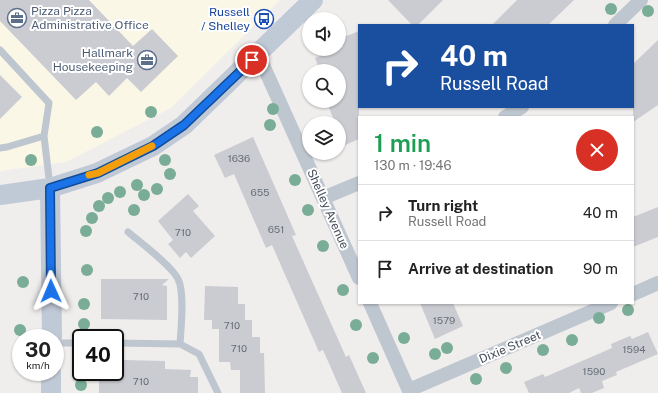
<!DOCTYPE html>
<meta charset="utf-8">
<style>
body{margin:0;font-family:"Public Sans",sans-serif;background:#f2f2f2;color:#222;height:100vh;display:flex;flex-direction:column;font-size:15px;white-space:nowrap}
*{box-sizing:border-box;margin:0}
p{font-size:13px;color:#767676}
.icon{flex:none;width:22px;height:22px;fill:none;stroke:currentColor;stroke-width:2;stroke-linecap:round;stroke-linejoin:round}
.map{position:relative;flex:1;overflow:hidden}
.side{position:absolute;left:358px;top:116px;width:276px;height:188px;display:flex;flex-direction:column;background:#fff;border-radius:0px;box-shadow:0 1px 3px #0004}
.side>*{flex:none}
.guide{position:absolute;left:358px;top:24px;width:276px;height:84px;border-radius:0px;box-shadow:0 1px 3px #0004;background:#1a4fa0;color:#fff;overflow:hidden}
.tools{position:absolute;left:302px;top:12px;display:grid;gap:8px}
.tools a{display:grid;place-items:center;width:44px;height:44px;border-radius:50%;background:#fff;box-shadow:0 1px 3px #0004;font-size:20px}
.speed{position:absolute;left:12px;top:329px;display:flex;gap:8px;font-size:20px;font-weight:700;text-align:center}
.speed>*{display:grid;place-content:center;width:52px;height:52px;border-radius:50%;background:#fff;box-shadow:0 1px 3px #0004;line-height:1}
.speed small{font-size:10px;font-weight:400}
.speed .limit{border:2px solid #111;border-radius:6px;background:#fff;color:#111}
.pin{position:absolute;display:grid;place-items:center;width:34px;height:34px;color:#fff;margin:-17px;border:2px solid #fff;border-radius:50%;box-shadow:0 1px 4px #0007}
.me{position:absolute;width:44px;margin:-22px;rotate:359deg;stroke-linejoin:round;filter:drop-shadow(0 0 3px #0008)}
.turn{display:flex;align-items:center;gap:14px;height:84px;padding:0 16px;font-size:18px}
.turn .icon{width:52px;height:52px;stroke-width:2.5}
.turn b{display:block;font-size:28px;line-height:34px}
.round{display:grid;place-items:center;flex:none;width:42px;height:42px;border-radius:21px;background:#f2f2f2}
.headline{display:flex;align-items:center;justify-content:space-between;height:68px;padding:0 16px}
h1{font-size:24px;font-weight:600;line-height:30px;color:#1e9e55}
ul{padding:0;list-style:none}
li{display:flex;align-items:center;gap:12px;height:56px;padding:0 16px;border-top:1px solid #e0e0e0}
li div{flex:1}
li b{display:block;font-size:15px}
li em{font-style:normal}
.map>svg:first-child{display:block}
.commercial{fill:#fbf7e6}
.building{fill:#caccd2}
.lines{fill:none;stroke-linecap:round;stroke-linejoin:round}
.lane{stroke:#bec6cf;stroke-width:7}
.street{stroke:#bec6cf;stroke-width:14}
.secondary{stroke:#c0c9d6;stroke-width:20}
.tree{fill:#7aad97}
.route-casing{stroke:#114b97;stroke-width:10}
.route{stroke:#1a73e8;stroke-width:7}
.slow{stroke:#f59e0b;stroke-width:7}
.labels{text-anchor:middle;stroke-width:4;stroke-linejoin:round;paint-order:stroke}
.number-label{font-size:10px;fill:#676e78}
.service-label{font-size:12px;fill:#4e5e75;stroke:#fff;text-anchor:start}
.transit-label{font-size:12px;fill:#164399;stroke:#fff;text-anchor:end}
.street-label{font-size:12px;fill:#464f5a;stroke:#fff}
</style>
<div class="map">
<svg width="658" height="393" viewBox="0 0 658 393">
<rect width="100%" height="100%" fill="#f0eded"/>
<path class="commercial" d="M0 0H280L171 108 66 162 0 171Z"/>
<path class="building" d="M0 0H89L133 46 152 29 178 56 141 92 127 78 109 96 96 82 76 100 0 21Z
M388 0H443L418 25H412Z
M517 0H574L548 25H492Z
M359 31V139L345 145 339 132V123H335L327 103 332 101H339V71H320L315 58 343 47 339 39Z
M658 40V105L633 122V64Z
M0 75 22 97 0 119Z
M253 137 296 235 292 236 346 357 349 355 366 393H342L323 350 319 352 272 245 266 248 234 174 225 178 214 155Z
M188 194 199 206 193 211 215 236 191 258 186 252 180 258 168 244 173 240 158 221Z
M658 207V237L633 247V217Z
M101 279H169L162 285 167 286V320L101 319Z
M205 286 238 287V304H245V320H252V337H260V353H264L265 393H240V370H231L230 362H219V329H212V320H204Z
M420 303H453L463 326 435 339Z
M648 332 658 354 616 372 617 375 602 381 604 388 592 393H581L579 388 569 393H529L524 382 543 374 545 377 612 348 611 344 630 336 632 339Z
M124 360 165 361V369L191 370 190 377H198V393H99V372H115V368H124Z"/>
<g class="lines">
<path class="lane" d="M0 50 49 103 44 136 50 187
M0 148 7 147 44 136
M128 232C141 243 172 266 178 279 185 292 181 328 180 344
M55 343H81
M115 343 180 344 199 354 218 393"/>
<path class="street" d="M615 25 641 0
M258 54 359 278
M505 117 522 107
M323 198 359 183
M633 294 658 283
M370 303 410 393
M409 390 611 303"/>
<path class="secondary" d="M50 188 52 338
M0 195 50 188 97 173 153 146 184 125 313 0
M51 393V372"/>
</g>
<g class="tree">
<circle cx="611" cy="9" r="6"/>
<circle cx="648" cy="11" r="6"/>
<circle cx="273" cy="109" r="6"/>
<circle cx="151" cy="112" r="6"/>
<circle cx="270" cy="125" r="6"/>
<circle cx="97" cy="132" r="6"/>
<circle cx="31" cy="160" r="6"/>
<circle cx="165" cy="160" r="6"/>
<circle cx="170" cy="174" r="6"/>
<circle cx="295" cy="180" r="6"/>
<circle cx="137" cy="185" r="6"/>
<circle cx="157" cy="189" r="6"/>
<circle cx="120" cy="192" r="6"/>
<circle cx="144" cy="195" r="6"/>
<circle cx="108" cy="198" r="6"/>
<circle cx="99" cy="206" r="6"/>
<circle cx="134" cy="210" r="6"/>
<circle cx="308" cy="210" r="6"/>
<circle cx="92" cy="218" r="6"/>
<circle cx="86" cy="231" r="6"/>
<circle cx="323" cy="246" r="6"/>
<circle cx="87" cy="270" r="6"/>
<circle cx="23" cy="282" r="6"/>
<circle cx="343" cy="290" r="6"/>
<circle cx="84" cy="304" r="6"/>
<circle cx="628" cy="310" r="6"/>
<circle cx="599" cy="318" r="6"/>
<circle cx="84" cy="324" r="6"/>
<circle cx="356" cy="325" r="6"/>
<circle cx="20" cy="330" r="6"/>
<circle cx="404" cy="338" r="6"/>
<circle cx="572" cy="340" r="6"/>
<circle cx="447" cy="348" r="6"/>
<circle cx="543" cy="350" r="6"/>
<circle cx="435" cy="354" r="6"/>
<circle cx="373" cy="358" r="6"/>
<circle cx="506" cy="368" r="6"/>
<circle cx="476" cy="379" r="6"/>
<circle cx="81" cy="385" r="6"/>
</g>
<g class="lines">
<defs>
<path id="route" d="M51 291 50 188 98 173 153 146 184 125 252 60"/>
</defs>
<use href="#route" class="route-casing"/>
<use href="#route" class="route"/>
<path class="slow" d="M89 175 98 173 152 146"/>
</g>
<defs>
<symbol id="office-ring" viewBox="-11 -11 22 22"><circle r="9.5" fill="#fff" stroke="#5c6f8a" stroke-width="1.5"/><path d="M-6-3h4V-5.5h4V-3h4V5H-6ZM-1-4.5V-3h2v-1.5ZM-6 0V1H6V0Z" fill="#5c6f8a"/></symbol>
<symbol id="bus-ring" viewBox="-11 -11 22 22"><circle r="9.5" fill="#fff" stroke="#1a4fb4" stroke-width="1.5"/><path d="M-5-6H5V4H4V6H2V4H-2V6H-4V4H-5ZM-3.5-4V0h7V-4ZM-3.5 1.2v1.5H-2V1.2ZM2 1.2v1.5H3.5V1.2Z" fill="#1a4fb4"/></symbol>
</defs>
<g fill-rule="evenodd">
<use href="#office-ring" x="6" y="7" width="22" height="22"/>
<use href="#bus-ring" x="253" y="8" width="22" height="22"/>
<use href="#office-ring" x="136" y="49" width="22" height="22"/>
</g>
<g class="labels">
<g class="number-label">
<text x="239" y="162">1636</text>
<text x="260" y="196">655</text>
<text x="276" y="233">651</text>
<text x="183" y="236">710</text>
<text x="141" y="300">710</text>
<text x="444" y="324">1579</text>
<text x="232" y="329">710</text>
<text x="239" y="352">710</text>
<text x="634" y="353">1594</text>
<text x="594" y="375">1590</text>
<text x="141" y="385">710</text>
</g>
<g class="service-label">
<text x="31" y="15">Pizza Pizza<tspan x="31" dy="14">Administrative Office</tspan></text>
<text x="133" y="57" text-anchor="end">Hallmark<tspan x="133" dy="14">Housekeeping</tspan></text>
</g>
<g class="transit-label">
<text x="250" y="16">Russell<tspan x="250" dy="14">/ Shelley</tspan></text>
</g>
<g class="street-label">
<text transform="translate(328 209) rotate(66)" y="4">Shelley Avenue</text>
<text transform="translate(510 347) rotate(-23)" y="4">Dixie Street</text>
</g>
</g>
</svg>
<div class="tools">
<a><svg class="icon" aria-label="sound" viewBox="0 0 24 24"><path d="M4 9h4l5-4v14l-5-4H4zM17 9q2 3 0 6"/></svg></a>
<a><svg class="icon" aria-label="search" viewBox="0 0 24 24"><circle cx="10" cy="10" r="6"/><path d="M15 15l6 6"/></svg></a>
<a><svg class="icon" aria-label="layers" viewBox="0 0 24 24"><path d="M12 4l9 5-9 5-9-5zM3 14l9 5 9-5"/></svg></a>
</div>
<div class="speed"><div>30<small>km/h</small></div><div class="limit">40</div></div>
<div class="pin" style="left:252px;top:60px;background:#d93025"><svg class="icon" aria-label="arrive" viewBox="0 0 24 24"><path d="M6 21V4h12l-3 4 3 4H6"/></svg></div>
<svg class="me" style="left:51px;top:291px" viewBox="-20 -20 40 40"><path d="M0-17L14 15 0 8-14 15z" fill="#1a73e8" stroke="#fff" stroke-width="4"/></svg>
<div class="guide">
<div class="turn"><svg class="icon" aria-label="right" viewBox="0 0 24 24"><path d="M7 20v-9h11M14 6l5 5-5 5"/></svg><div><b>40 m</b>Russell Road</div></div>
</div>
<section class="side">
<div class="headline"><div><h1>1 min</h1><p>130 m · 19:46</p></div><a class="round" style="background:#d93025;color:#fff"><svg class="icon" aria-label="close" viewBox="0 0 24 24"><path d="M6 6l12 12M18 6L6 18"/></svg></a></div>
<ul>
<li><svg class="icon" aria-label="right" viewBox="0 0 24 24"><path d="M7 20v-9h11M14 6l5 5-5 5"/></svg><div><b>Turn right</b><p>Russell Road</p></div><em>40 m</em></li>
<li><svg class="icon" aria-label="arrive" viewBox="0 0 24 24"><path d="M6 21V4h12l-3 4 3 4H6"/></svg><div><b>Arrive at destination</b></div><em>90 m</em></li>
</ul>
</section>
</div>
